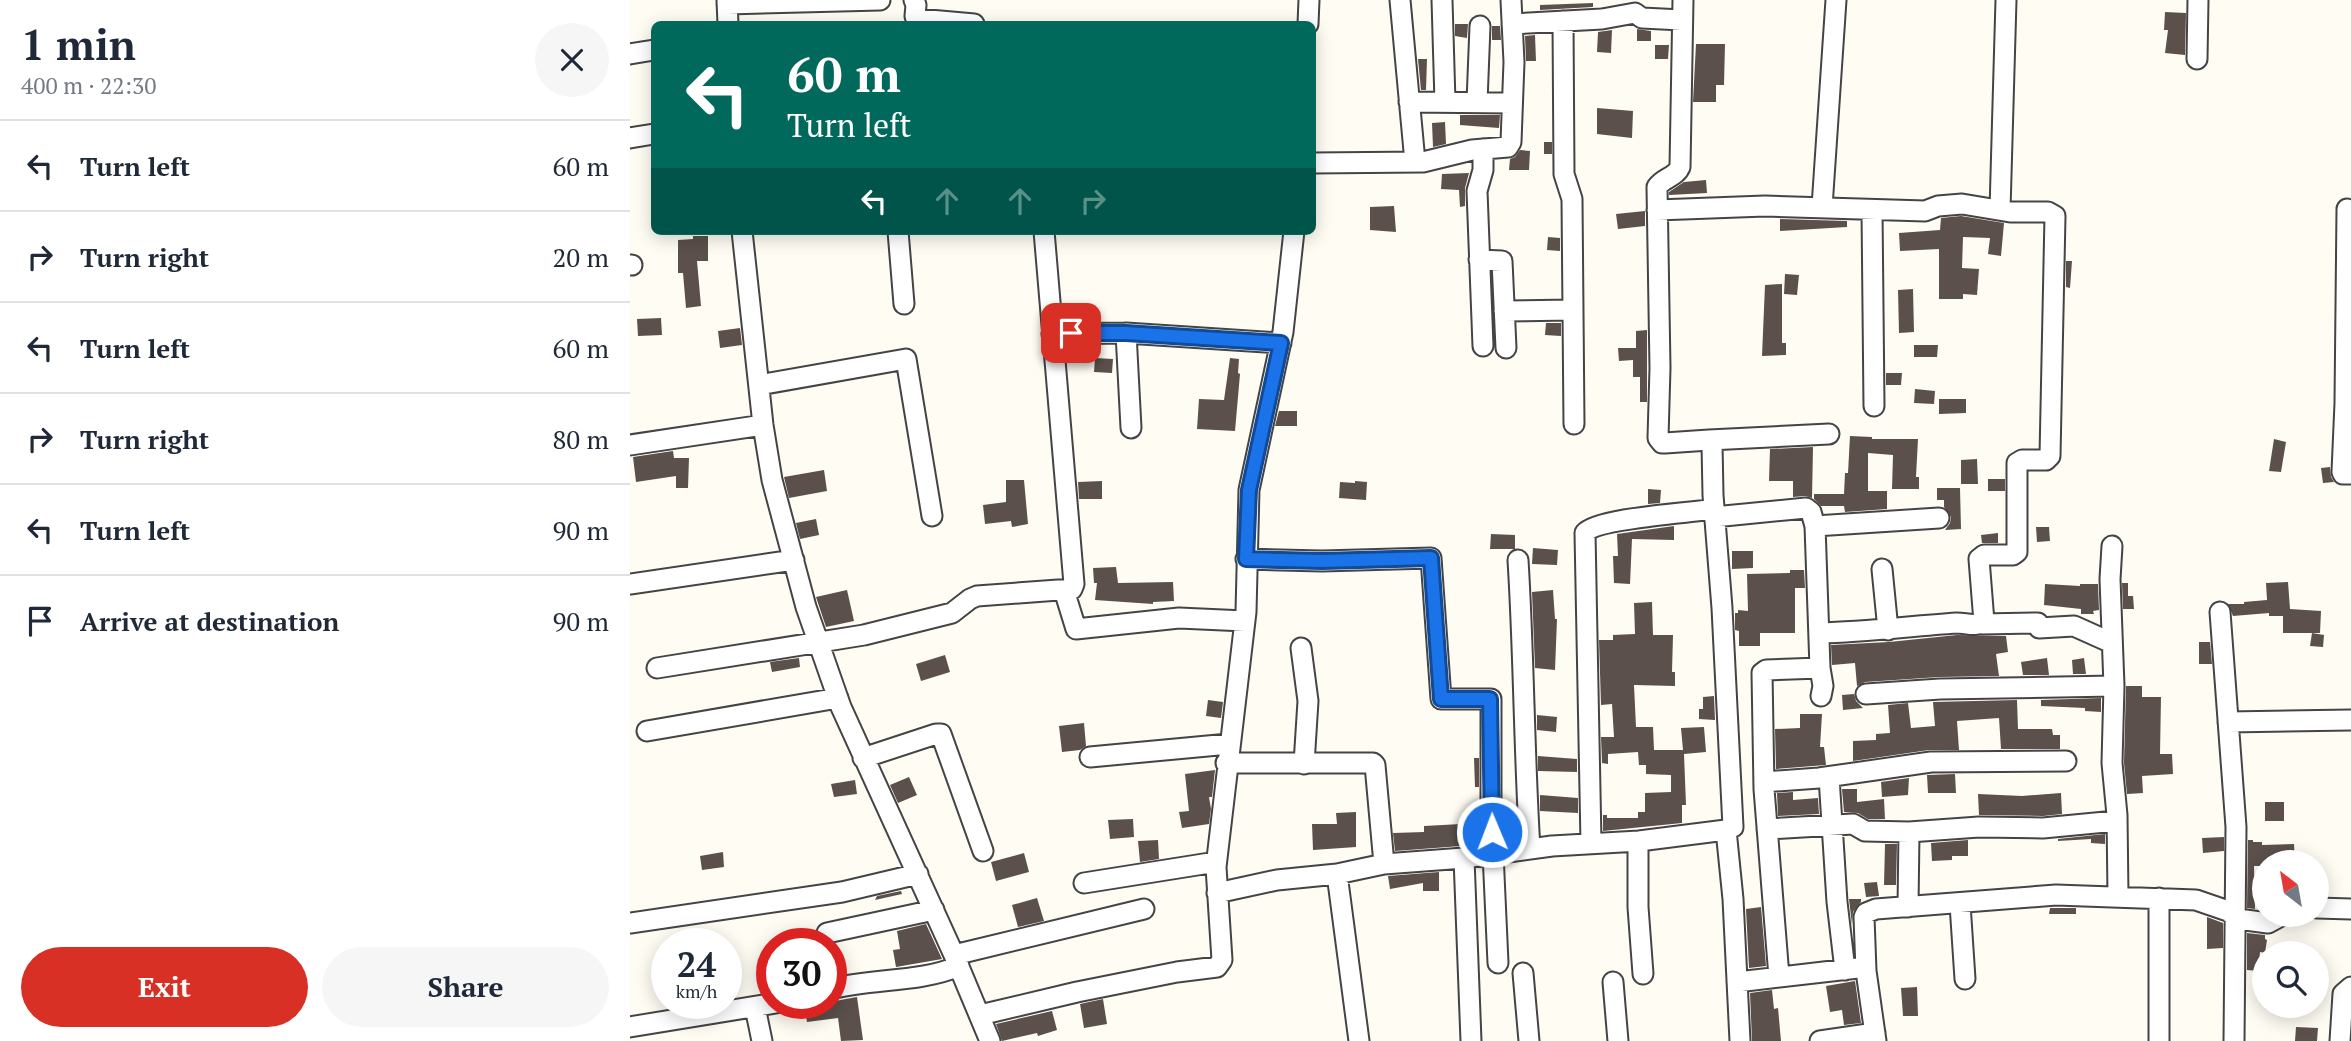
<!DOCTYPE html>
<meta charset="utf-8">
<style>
body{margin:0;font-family:"PT Serif",serif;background:#f6f6f7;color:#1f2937;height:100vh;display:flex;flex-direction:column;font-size:26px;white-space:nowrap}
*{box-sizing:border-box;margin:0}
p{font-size:23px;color:#747a83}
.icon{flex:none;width:38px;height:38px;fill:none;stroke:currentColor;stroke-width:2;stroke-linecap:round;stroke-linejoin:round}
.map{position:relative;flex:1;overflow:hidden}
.details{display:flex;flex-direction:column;background:#fff;width:630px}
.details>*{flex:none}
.guide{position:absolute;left:21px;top:21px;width:665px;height:214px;border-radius:10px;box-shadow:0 4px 18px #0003;background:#00695c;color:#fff;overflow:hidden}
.needle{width:46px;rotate:329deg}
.tools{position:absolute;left:1622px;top:850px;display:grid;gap:14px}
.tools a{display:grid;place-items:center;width:77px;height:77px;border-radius:50%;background:#fff;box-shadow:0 4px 18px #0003;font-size:35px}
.speed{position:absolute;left:21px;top:928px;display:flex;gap:14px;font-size:35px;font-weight:700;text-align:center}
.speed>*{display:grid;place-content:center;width:91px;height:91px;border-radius:50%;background:#fff;box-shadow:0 4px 18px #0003;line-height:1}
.speed small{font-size:18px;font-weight:400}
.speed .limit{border:10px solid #d22;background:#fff;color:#111}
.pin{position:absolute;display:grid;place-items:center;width:60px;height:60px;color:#fff;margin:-30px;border-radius:14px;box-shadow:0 4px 10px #0006}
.me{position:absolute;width:77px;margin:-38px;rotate:359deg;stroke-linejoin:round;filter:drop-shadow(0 0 5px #0008)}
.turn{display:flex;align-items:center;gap:24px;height:147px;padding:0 21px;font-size:32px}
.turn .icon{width:91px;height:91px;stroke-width:2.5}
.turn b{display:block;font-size:49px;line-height:60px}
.lanes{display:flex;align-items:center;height:66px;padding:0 21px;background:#0003;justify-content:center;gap:35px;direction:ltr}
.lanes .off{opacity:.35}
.round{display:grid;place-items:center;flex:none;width:74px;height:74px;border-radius:37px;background:#f6f6f7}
.headline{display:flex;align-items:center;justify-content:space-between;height:119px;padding:0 21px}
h1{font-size:42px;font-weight:700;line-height:52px}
.action{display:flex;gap:14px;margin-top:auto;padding:14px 21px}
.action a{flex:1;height:80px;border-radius:42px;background:#d93025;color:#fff;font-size:28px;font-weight:700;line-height:80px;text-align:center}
.action a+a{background:#f6f6f7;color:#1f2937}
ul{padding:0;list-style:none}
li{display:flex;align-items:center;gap:21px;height:91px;padding:0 21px;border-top:2px solid #e0e1e3}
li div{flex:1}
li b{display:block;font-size:26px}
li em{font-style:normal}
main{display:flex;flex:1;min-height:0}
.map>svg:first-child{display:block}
.building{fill:#5b504b}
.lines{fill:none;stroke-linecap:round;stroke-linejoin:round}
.minor-casing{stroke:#444;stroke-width:23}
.minor{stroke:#fff;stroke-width:19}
.route-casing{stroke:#114b97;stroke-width:18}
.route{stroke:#1a73e8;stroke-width:12}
</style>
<main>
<section class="details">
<div class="headline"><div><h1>1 min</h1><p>400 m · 22:30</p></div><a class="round"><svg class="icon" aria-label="close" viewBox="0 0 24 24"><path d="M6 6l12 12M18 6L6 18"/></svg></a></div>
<ul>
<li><svg class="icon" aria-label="left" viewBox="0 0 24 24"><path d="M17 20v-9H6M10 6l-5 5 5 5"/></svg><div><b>Turn left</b></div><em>60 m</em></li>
<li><svg class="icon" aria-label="right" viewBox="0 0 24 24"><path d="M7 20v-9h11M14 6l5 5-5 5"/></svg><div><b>Turn right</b></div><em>20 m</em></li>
<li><svg class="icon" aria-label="left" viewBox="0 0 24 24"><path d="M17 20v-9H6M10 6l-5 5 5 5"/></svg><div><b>Turn left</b></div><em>60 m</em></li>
<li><svg class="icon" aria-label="right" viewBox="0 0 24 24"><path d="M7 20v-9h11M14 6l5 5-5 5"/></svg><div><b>Turn right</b></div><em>80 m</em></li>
<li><svg class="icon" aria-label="left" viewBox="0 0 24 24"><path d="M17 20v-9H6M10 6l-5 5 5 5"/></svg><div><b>Turn left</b></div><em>90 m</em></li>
<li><svg class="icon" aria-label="arrive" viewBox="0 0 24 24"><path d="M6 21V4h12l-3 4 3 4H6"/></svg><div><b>Arrive at destination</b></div><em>90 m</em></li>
</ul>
<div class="action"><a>Exit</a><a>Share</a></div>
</section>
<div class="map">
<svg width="1721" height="1041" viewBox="0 0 1721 1041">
<rect width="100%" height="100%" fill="#fffcf4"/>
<path class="building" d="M963 3V7L910 10V5Z
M1535 12 1556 13 1555 55 1535 53 1538 30H1534Z
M825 24H838L837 38 825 36Z
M862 26H870L871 40H862Z
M1007 29 1021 31V41H1007Z
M982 30 981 53 967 52 968 32Z
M905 35 906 61H896L895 36Z
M1066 44H1095L1094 85H1086V102H1063Z
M1025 45H1039L1038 59H1025Z
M788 59H797L796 90H791Z
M967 108 1003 111 1002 138 967 134Z
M830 115H870L869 128 830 125Z
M815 122 816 144 803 147 802 123Z
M914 142H922V154H914Z
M890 150 900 151 899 170H879L880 159 885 157Z
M839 173 835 188V206L830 207 829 190 811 189 812 174Z
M1076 180 1077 193 1039 195V192L1054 182Z
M764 206 766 232 740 230V207Z
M1015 211V226L988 229 986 214Z
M1331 216 1374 223 1371 256 1358 254 1360 238 1333 237 1332 268 1349 269 1347 295 1333 294V299H1309V249L1270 251 1269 233 1310 230 1311 218Z
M1150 219 1217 221V227L1150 231Z
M63 236H78V261H67L71 306 56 308 53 273H48V240L63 239Z
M918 237 930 238V251L917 250Z
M1436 261H1442L1440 288 1436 287Z
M1155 274 1169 275 1167 295 1154 294Z
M1152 284V343H1156V355L1132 356 1135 285Z
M1283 289 1284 332 1269 333 1268 290Z
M31 318 32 335 8 336 7 319Z
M916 323H931V336L915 335Z
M110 328 112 345 90 348 88 331Z
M1017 330V402H1010V377H1003V360L989 361 988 348H1006V331Z
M1284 345H1308L1307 357H1284Z
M465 358 483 359 482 373 464 372Z
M600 358 609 359 608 373 610 374 605 431 567 429 569 399 594 400Z
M1256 373H1272L1271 385H1256Z
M1285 389 1305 391 1304 404 1284 403Z
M1309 399H1336V413L1309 414Z
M649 411H667V426H645Z
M1220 436 1242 437V439H1288L1286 477H1289V489H1262L1263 455 1238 453V491H1257V509L1215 512 1214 506H1191L1184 499V494H1214L1215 473H1218Z
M1644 439 1656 442 1651 472 1639 471Z
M1183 447 1182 498 1175 496 1163 497V481H1139L1140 449Z
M43 451 44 458H59L58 488H46V476L6 482 3 457Z
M1347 459 1348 484H1331V460Z
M1700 467 1701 477 1704 482 1693 483 1691 468Z
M194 470 197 491 159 498 154 477Z
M1358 479H1375V491H1358Z
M376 480H394L398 524 382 527 381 521 355 524 353 505 376 502Z
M472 481V499H449L448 482Z
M725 481 737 482 736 500 709 498 710 482 725 483Z
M1307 488H1330L1331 529 1315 530 1320 523 1321 517 1314 507V500H1307Z
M1018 489 1031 490 1030 503 1018 504Z
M186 519 189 535 170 539 166 523Z
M1044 526V540L1002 539 1000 584 984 583 983 556H988L987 534Z
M1406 527H1419L1420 541 1407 542Z
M1368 533V543H1352L1351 535Z
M861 534 885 535V549H860Z
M903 548 928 550 927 565 902 564Z
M1102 551H1123V568L1102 569Z
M486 567 488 583 543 582 544 601 523 602V604L465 600 467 583H464L463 568Z
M1160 570H1174L1175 588H1165V633H1130V646H1109V631L1105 630V613H1108V610L1118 611 1117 574 1160 573Z
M1658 582 1660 609 1691 611 1690 633H1653V616H1639V613L1603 616 1598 604H1614V602L1637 600 1636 583Z
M1492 583H1498V596H1503L1504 609H1493Z
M1415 584 1450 586V584H1468L1469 610 1463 611 1464 614H1451V609L1414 605Z
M217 590 224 621 196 627 186 597Z
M923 590 925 619H927L925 670 905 668 902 592Z
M1022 602 1023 635H1043L1042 672H1045V686L1004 685 1006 727H1023L1024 750H1053L1051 728 1074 727 1076 752 1054 754 1056 805H1052V823L973 831V815H977V818H1008V812H1015V793L1041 792V775L1016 774V765H1009L1008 752 978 754V764L972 763 971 737H984L982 704 971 705 969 640H983V635L1005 634 1004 603Z
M1682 633 1694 635 1693 647 1680 646Z
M1327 635 1376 636 1378 652 1366 654 1369 676 1309 677 1235 682 1227 686 1225 663 1202 665 1201 645 1259 642Z
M1569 642H1580L1582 664H1569Z
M315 655 320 672 291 681 286 664Z
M169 658 170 667 142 672 140 662Z
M1417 658 1419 675H1393L1391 662Z
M1454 658 1456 674H1443L1442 660Z
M1496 686H1512V697H1531L1530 754H1542L1543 774 1512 776 1513 793 1497 794 1494 763Z
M1224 694 1226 701 1233 708 1213 710 1212 695Z
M1084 696 1085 720 1069 719V709H1073V697Z
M1471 698V712L1455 711V708L1411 706V700Z
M578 700 593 702 591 718 576 716Z
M1387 700 1388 729H1422L1423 735H1430V749H1371L1369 718 1327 721 1329 750H1299L1223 761V741L1246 740V734L1260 733 1258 705 1278 703 1281 728 1305 726 1303 702Z
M1170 714H1192L1190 747H1194L1196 765 1146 769 1145 729 1170 728Z
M907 715 927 717 926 732 907 730Z
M454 723 456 746 450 750 432 752 429 726Z
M908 756 947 759V772L908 771Z
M844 758H849V787H845Z
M585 770 582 797H579L581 809 579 824 552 828 549 812 559 811 555 774Z
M1325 774 1326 793H1298L1297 775Z
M279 777 287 795 268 803 260 785Z
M1279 778 1278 795 1252 797 1251 782Z
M225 780 227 794 204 797 201 784Z
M1212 789H1227V802L1254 799 1255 819H1238L1228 813 1214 812Z
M1163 792V800L1188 798 1189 814 1148 816 1147 793Z
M1431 793 1432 814 1413 816 1349 815 1348 794 1392 796Z
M910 795 948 798V813L910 811Z
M1635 802H1654V821H1635Z
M726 812V847L683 850 682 824H707L706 813Z
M503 819 504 837 480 839 478 820Z
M831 824V846L765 851 763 833 794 832V826Z
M1475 834V844L1461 843V839L1428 841V839Z
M1594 837V851L1573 853 1572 838Z
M528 840 529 859 510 862 508 841Z
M1338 840V856H1322V860L1302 861 1301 843Z
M1618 840H1623V842H1632V845L1664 844 1665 863H1632V866H1624L1625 909 1617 908Z
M1255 844H1267L1266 885H1254Z
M93 852 94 867 72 870 70 856Z
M394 853 399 872 366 881 361 862Z
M809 872V891H793V883L760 889 758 876Z
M1247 882 1249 896 1236 897 1234 883Z
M271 891 272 894 245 900 247 896Z
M407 898 414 921 388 927 382 905Z
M1219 899H1231V902L1223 912 1222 925Z
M1131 907 1136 966 1119 968 1116 909Z
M1420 908H1446V914H1419Z
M1577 917 1593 923V948L1577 949Z
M296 924 312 959 266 967 263 950 270 949 267 931Z
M1617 933 1635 935V939L1637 940 1635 953 1630 952 1628 971 1617 970Z
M1225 981 1231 1023 1214 1025 1212 1010 1200 1012 1196 986Z
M1287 987 1288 1016H1273L1271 988Z
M1142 990 1144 1009 1148 1008 1151 1041H1122L1120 993Z
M227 997 233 1040 211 1041 208 1018 177 1022 174 1003H206L205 1001Z
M473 999 477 1024 454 1028 450 1004Z
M422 1011 427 1030 408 1036 407 1033 372 1041 366 1024Z
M1666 1027 1688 1028 1687 1041H1665Z"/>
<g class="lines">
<defs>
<path id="minor" d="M97 0 98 24
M284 0 286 5 285 16 288 19 344 24
M770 0 785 162
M812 0 815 102
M97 4 250 0
M933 21 934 174 942 199 944 424
M678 24 679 0
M882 24 972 19 1005 13 1012 18 1052 20
M0 54 24 50
M1567 59 1568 0
M779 102 882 103
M847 102 850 26
M0 138 24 134
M682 163 793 162 842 150 878 147 881 142 884 62 881 0
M1192 207 1206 0
M1717 209 1715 403 1712 472 1713 474H1721
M1027 210 1135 206 1295 211 1308 206 1332 204 1380 212H1418L1425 216 1420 456 1416 460H1392L1387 463V552L1383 555H1354L1349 559 1354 622C1346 627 1336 623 1327 623 1281 626 1236 632 1190 633
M1242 210 1244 406
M1370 210 1376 0
M112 231 133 425 142 480 176 607 211 707 324 955 360 1041
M268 231 274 304
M849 260 872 261 876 348
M0 265H2
M874 311 942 310
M496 333 501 428
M422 334 496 333 651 343
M853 346 847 191 853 170V149
M129 385 276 359 302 516
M1079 440 1199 434
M0 445 133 425
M1084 517 1176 508 1181 512 1185 526 1190 668 1136 670 1132 673 1134 789 1149 977
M1185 526 1309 518
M1482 546 1480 579 1484 686 1482 763 1487 815 1488 896
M616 559 692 561 801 558 811 699H861V809L868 963
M888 560C894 656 894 753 900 849
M1252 569 1258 630
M0 584 164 560
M434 590 446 629 549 618 615 621
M1590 612 1606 827 1604 1041
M1352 624 1408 623
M1409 628 1444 626 1482 643
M671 648 678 701 674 764
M27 668 234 635 322 613 340 599 347 596 442 589 444 584 414 231
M1190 668 1193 686 1191 696
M1236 694 1310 689 1484 686
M1598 722 1721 720
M17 731 208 698
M460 757 599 744
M233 758 306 734H311L353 851
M596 763H743L745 765 754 864
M1199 777 1207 902 1215 970
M1134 782 1189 778 1301 762 1436 761
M1137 829 1223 824 1235 831 1279 832 1349 827 1413 828 1486 821
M1096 830 1103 899 1110 1041
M1008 841V907L1013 974
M961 843 955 533C967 518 1060 513 1084 509
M834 858 841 1041
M707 874 729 1041
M454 883 586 862
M587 893 647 880 707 874 754 864 834 858 922 846 1009 841 1096 830 1103 827 1092 608 1083 495 1082 444 1079 440 1035 443H1032L1028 438 1030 368 1027 187C1033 178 1046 177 1050 167L1053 0
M1330 904 1335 979
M1278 907 1279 832
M1687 908 1721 909
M0 923 212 892 288 874
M197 933 304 910
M324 955 514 909
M893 973 899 1041
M983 982 988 1041
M1107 982 1228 968
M201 989C243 978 289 983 329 966
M125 1007 132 1041
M350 1015 447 992 547 972 587 967 592 960 586 867 616 612 619 490 653 332 664 231
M0 1027 146 1003
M1190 1041 1245 1033
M1246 1041 1236 971 1234 917 1236 913 1246 909 1426 895 1566 900 1598 911 1608 919 1638 923 1653 915
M1529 1041V898
M1710 1041 1713 994 1721 987"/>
</defs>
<use href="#minor" class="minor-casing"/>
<use href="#minor" class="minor"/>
</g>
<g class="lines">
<defs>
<path id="route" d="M441 333H496L651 343 619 490 616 559 692 561 801 558 811 699H860L862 832"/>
</defs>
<use href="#route" class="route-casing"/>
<use href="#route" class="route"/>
</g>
</svg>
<div class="tools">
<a><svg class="needle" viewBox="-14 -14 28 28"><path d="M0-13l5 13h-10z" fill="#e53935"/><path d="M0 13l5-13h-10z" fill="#747a83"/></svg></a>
<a><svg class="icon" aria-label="search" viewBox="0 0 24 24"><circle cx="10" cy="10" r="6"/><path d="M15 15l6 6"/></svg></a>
</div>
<div class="speed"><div>24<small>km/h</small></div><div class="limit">30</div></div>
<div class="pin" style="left:441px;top:333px;background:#d93025"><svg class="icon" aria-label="arrive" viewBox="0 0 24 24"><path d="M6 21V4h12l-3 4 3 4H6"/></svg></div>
<svg class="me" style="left:862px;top:832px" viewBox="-20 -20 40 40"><circle r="17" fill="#1a73e8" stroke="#fff" stroke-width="3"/><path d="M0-11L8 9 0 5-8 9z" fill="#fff"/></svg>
<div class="guide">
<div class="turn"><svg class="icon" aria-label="left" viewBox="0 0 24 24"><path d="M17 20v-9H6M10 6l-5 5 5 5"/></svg><div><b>60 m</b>Turn left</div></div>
<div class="lanes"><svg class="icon" aria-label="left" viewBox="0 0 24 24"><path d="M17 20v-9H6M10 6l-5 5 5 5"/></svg><svg class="icon off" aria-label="ahead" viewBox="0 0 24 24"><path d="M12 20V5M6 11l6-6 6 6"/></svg><svg class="icon off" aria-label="ahead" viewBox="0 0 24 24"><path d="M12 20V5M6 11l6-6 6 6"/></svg><svg class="icon off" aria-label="right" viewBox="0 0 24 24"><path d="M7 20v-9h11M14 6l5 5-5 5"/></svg></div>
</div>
</div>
</main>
